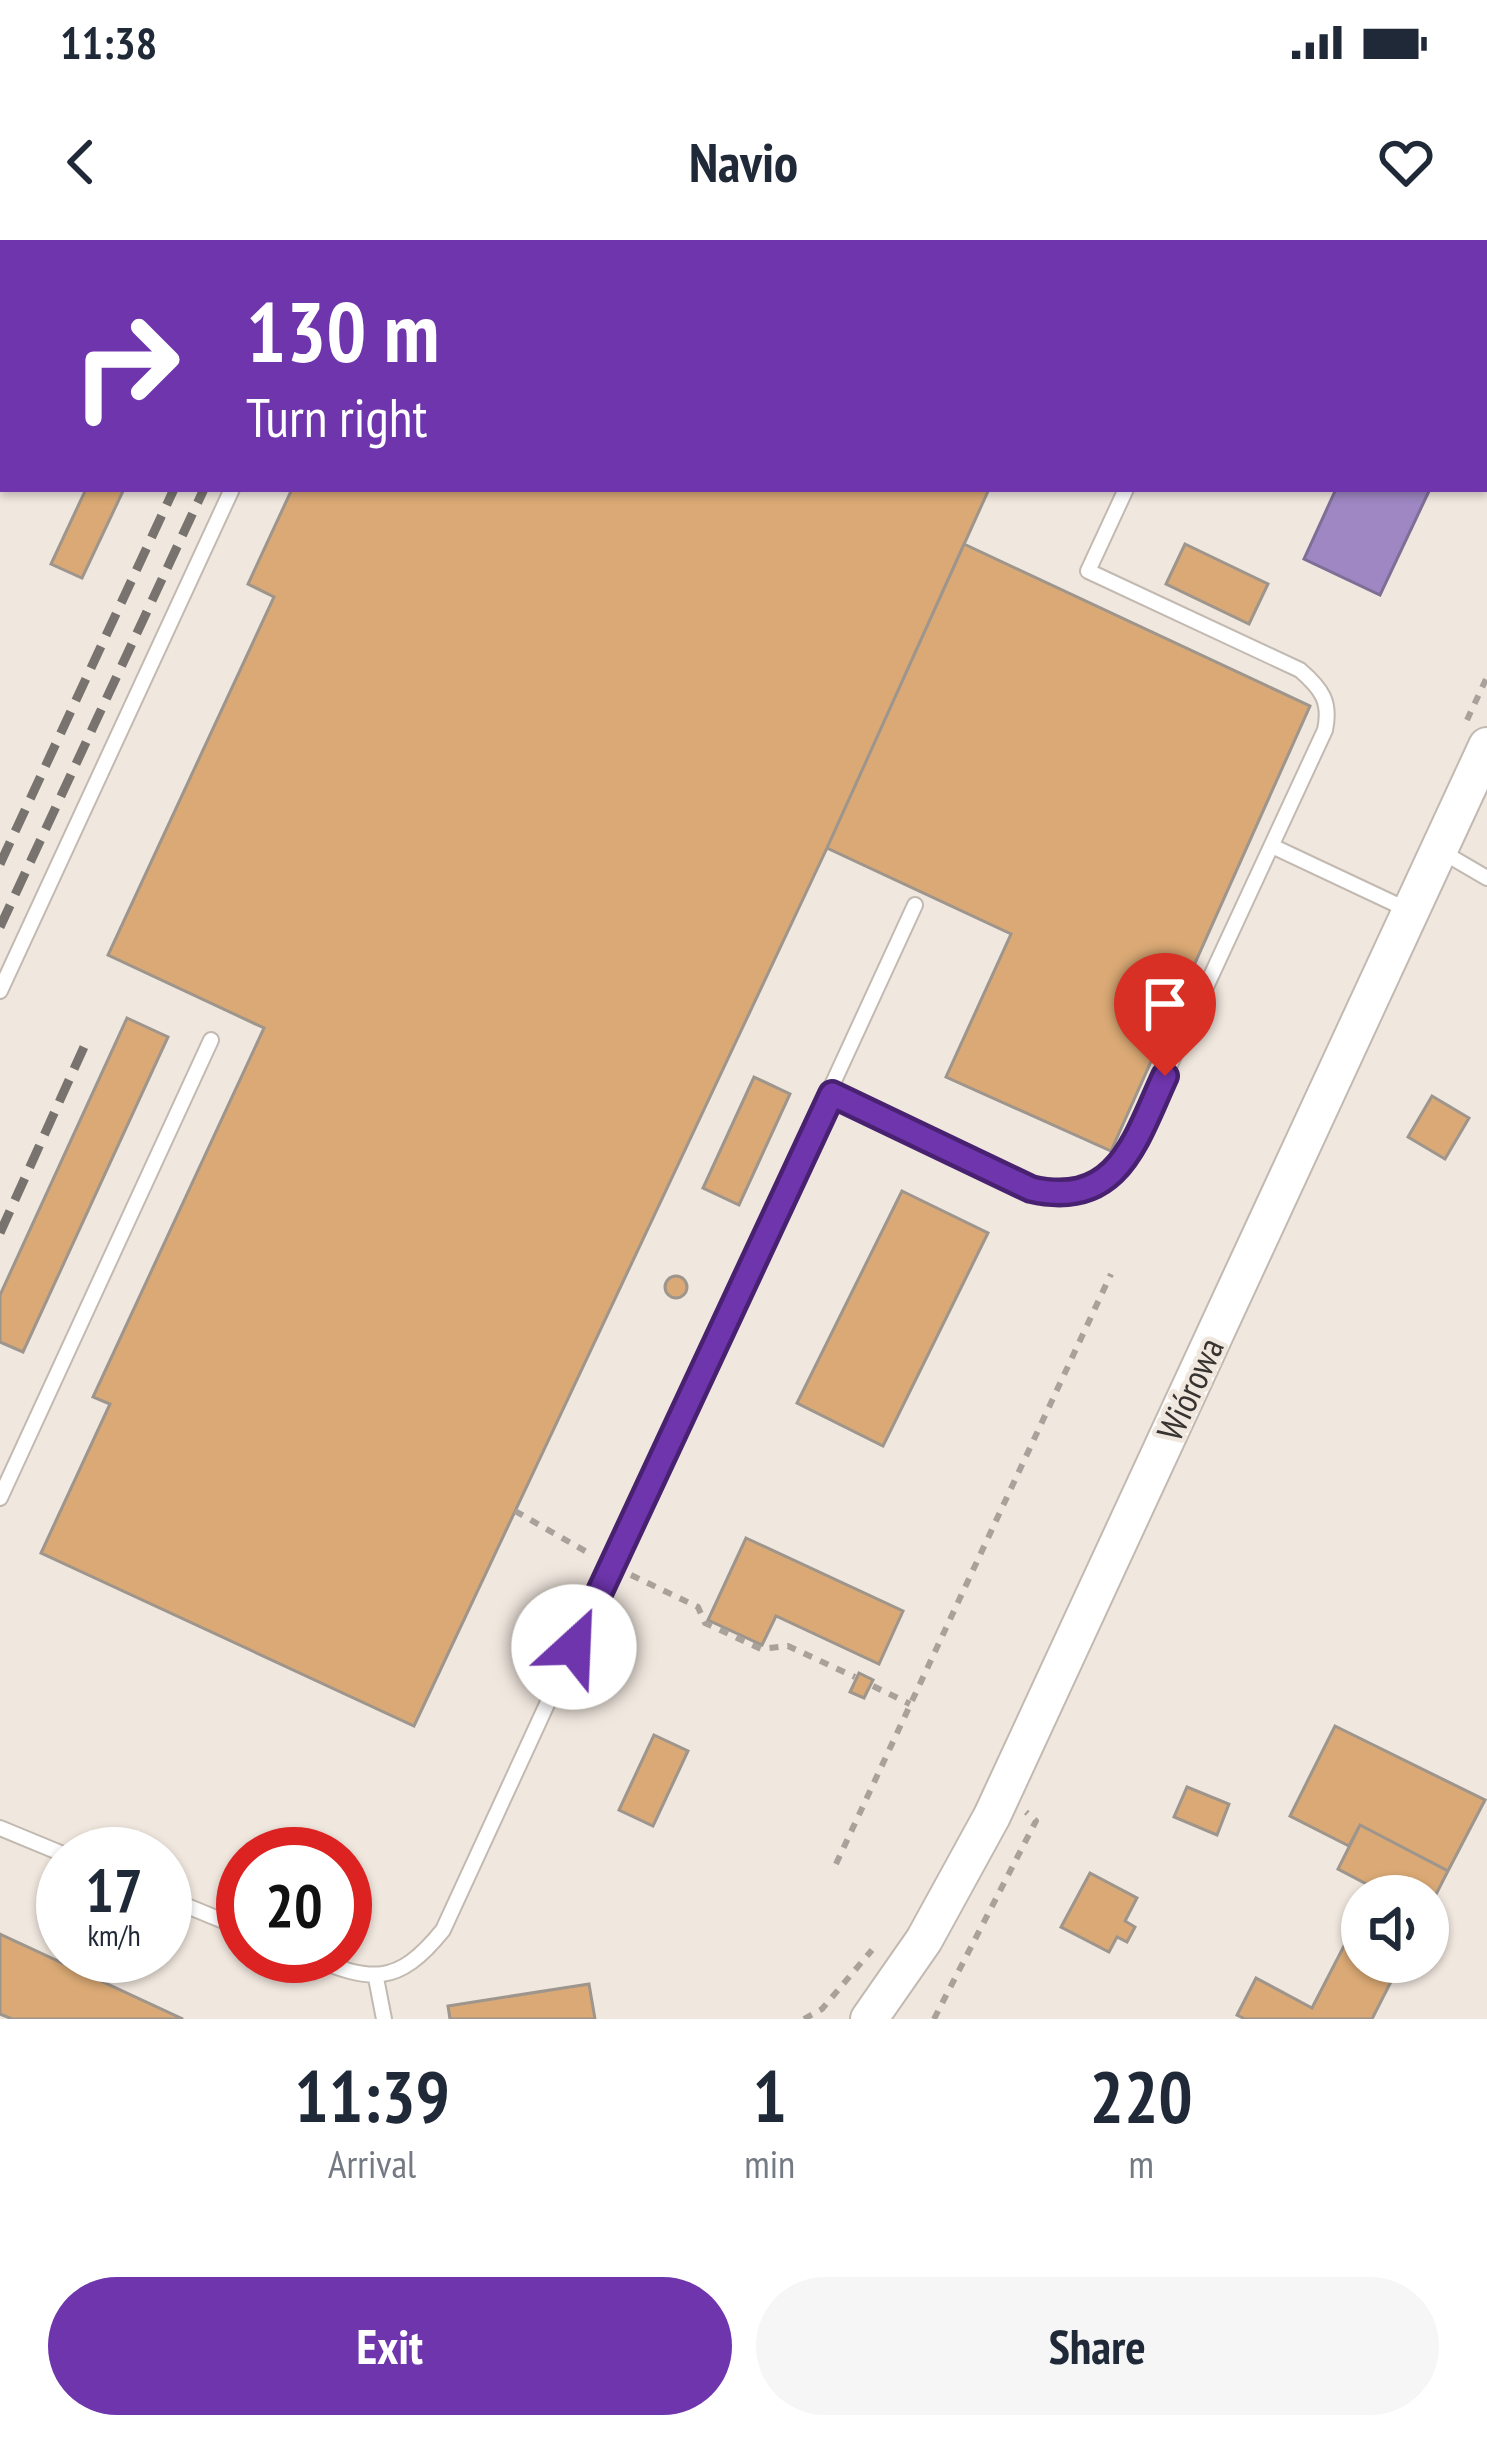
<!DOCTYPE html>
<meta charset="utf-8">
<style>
body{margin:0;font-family:"PT Sans Narrow",sans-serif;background:#f6f6f7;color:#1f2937;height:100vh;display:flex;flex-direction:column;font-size:45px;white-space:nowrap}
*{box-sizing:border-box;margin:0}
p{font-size:39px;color:#747a83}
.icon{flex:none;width:66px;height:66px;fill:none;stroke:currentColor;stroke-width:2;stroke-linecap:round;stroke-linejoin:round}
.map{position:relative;height:1779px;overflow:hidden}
.side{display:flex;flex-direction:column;background:#fff;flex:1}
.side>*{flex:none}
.top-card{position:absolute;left:0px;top:0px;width:1488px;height:252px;box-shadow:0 3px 9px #0004;background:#6e35ac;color:#fff;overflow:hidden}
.buttons{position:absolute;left:1341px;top:1635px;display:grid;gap:24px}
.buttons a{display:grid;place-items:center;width:108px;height:108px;border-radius:50%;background:#fff;box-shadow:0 3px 9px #0004;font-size:60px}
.speed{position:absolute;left:36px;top:1587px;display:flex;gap:24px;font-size:60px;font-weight:700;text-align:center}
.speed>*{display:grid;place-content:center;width:156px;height:156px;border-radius:50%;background:#fff;box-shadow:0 3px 9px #0004;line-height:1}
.speed small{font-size:30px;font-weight:400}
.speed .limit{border:18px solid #d22;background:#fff;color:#111}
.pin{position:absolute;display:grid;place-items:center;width:102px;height:102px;color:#fff;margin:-123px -51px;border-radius:50% 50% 50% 0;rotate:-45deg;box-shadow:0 0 12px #0007}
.pin .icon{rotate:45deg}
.me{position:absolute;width:132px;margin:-66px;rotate:25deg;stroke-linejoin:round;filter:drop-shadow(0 0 9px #0008)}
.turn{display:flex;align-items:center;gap:42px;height:252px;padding:0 48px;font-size:54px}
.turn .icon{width:156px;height:156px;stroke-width:2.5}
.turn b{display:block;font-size:84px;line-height:102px}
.eta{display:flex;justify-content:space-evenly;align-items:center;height:204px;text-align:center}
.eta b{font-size:72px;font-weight:700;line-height:84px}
.cta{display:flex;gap:24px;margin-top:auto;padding:24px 48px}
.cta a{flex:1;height:138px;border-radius:72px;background:#6e35ac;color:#fff;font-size:48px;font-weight:700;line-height:138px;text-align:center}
.cta a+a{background:#f6f6f7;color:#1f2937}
.status{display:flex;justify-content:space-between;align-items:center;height:84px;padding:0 60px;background:#fff;direction:ltr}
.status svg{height:33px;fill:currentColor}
header{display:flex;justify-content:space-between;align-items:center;height:156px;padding:0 48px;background:#fff;font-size:54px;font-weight:700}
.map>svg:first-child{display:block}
.water{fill:#9e87c2;stroke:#7f6e96;stroke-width:3}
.building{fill:#daa975;stroke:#9e958d;stroke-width:3}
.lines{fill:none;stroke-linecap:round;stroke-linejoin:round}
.service-casing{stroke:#c2b9b1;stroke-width:18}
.tertiary-casing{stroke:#c2b9b1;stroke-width:40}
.path{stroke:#a9a29b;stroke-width:6;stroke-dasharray:9 9;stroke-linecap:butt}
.service{stroke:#fff;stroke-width:14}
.tertiary{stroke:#fff;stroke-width:36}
.rail{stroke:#78736e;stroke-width:9;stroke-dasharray:24 12;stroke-linecap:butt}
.route-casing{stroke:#482270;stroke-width:30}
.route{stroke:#6e35ac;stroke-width:21}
.labels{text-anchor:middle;stroke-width:9;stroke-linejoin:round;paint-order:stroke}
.street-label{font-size:36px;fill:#363330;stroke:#f0e7de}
</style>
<div class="status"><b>11:38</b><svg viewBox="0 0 49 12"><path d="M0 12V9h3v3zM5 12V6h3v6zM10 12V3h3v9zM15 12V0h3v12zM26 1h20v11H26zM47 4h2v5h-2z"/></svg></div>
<header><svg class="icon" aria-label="back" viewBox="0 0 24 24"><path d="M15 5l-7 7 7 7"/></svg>Navio<svg class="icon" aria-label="heart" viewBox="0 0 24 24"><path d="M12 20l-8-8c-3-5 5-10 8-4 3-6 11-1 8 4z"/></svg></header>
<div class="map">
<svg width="1487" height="1779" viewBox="0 0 1487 1779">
<rect width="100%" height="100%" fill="#f0e7de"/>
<path class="water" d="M1336 249H1430L1380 355 1304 319Z"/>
<path class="building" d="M408 0H1105L406 3Z
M86 249H124L82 338 51 324Z
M292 249H989L827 608 414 1486 41 1313 110 1164 93 1157 264 788 108 715 274 357 248 344Z
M964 304 1310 466 1111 911 946 837 1011 694 827 608Z
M1185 304 1268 344 1249 384 1166 344Z
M127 778 168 797 23 1112 0 1102V1055Z
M754 837 790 854 739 965 703 948Z
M1432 856 1469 878 1445 919 1408 897Z
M902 951 988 993 883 1206 797 1163Z
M665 1047a11 11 0 1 1 22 0a11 11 0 1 1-22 0Z
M746 1298 903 1371 879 1424 776 1376 762 1405 708 1380Z
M859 1433 873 1440 864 1458 850 1452Z
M1335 1486 1485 1560 1448 1631 1360 1585 1349 1606 1290 1576Z
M654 1495 688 1511 653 1586 619 1570Z
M1187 1547 1229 1564 1217 1595 1174 1577Z
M1360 1585 1448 1631 1428 1670V1656H1370L1374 1648 1338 1629Z
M1090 1633 1137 1658 1125 1681 1135 1687 1127 1702 1117 1697 1109 1712 1061 1687Z
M1362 1671V1722H1401L1372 1779H1245L1237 1775 1256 1738 1312 1768Z
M0 1694 183 1779H12L0 1774Z
M589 1744 595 1779H450L448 1766Z"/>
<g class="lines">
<defs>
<path id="service" d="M345 3 346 0
M1242 3 1243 0
M1272 606 1408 670
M1439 610 1487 638
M0 751 232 249
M832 853 1031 949C1075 959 1100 947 1129 913L1325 490C1331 462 1322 449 1300 430L1088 331 1126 249
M0 1258 211 800
M0 1588 63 1614
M165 1657 243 1689
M308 1716C371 1742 397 1747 443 1690L915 665
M376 1738 384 1779"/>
<path id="tertiary" d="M869 1779 924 1700 992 1576 1487 506"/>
</defs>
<use href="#service" class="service-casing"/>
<use href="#tertiary" class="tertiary-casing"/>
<path class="path" d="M1467 480 1487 437
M515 1271 592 1315
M631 1335 698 1367 705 1383 761 1409 788 1406 855 1437
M873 1446 910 1464
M836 1624 1111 1034
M804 1779 822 1769 872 1710
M934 1779 1036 1581 1026 1572"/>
<use href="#service" class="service"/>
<use href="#tertiary" class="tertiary"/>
<path class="rail" d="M288 3 289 0
M325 3 327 0
M0 624 174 249
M0 687 204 249
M0 993 88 798"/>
</g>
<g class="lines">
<defs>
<path id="route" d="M574 1407 832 854 1031 949C1118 969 1135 901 1165 836"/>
</defs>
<use href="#route" class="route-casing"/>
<use href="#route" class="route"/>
</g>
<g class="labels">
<g class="street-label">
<text transform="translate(1190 1149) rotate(-65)" y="13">Wiórowa</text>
</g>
</g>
</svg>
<div class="buttons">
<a><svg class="icon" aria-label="sound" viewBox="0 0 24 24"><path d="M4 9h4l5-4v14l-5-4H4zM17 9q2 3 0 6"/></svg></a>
</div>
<div class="speed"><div>17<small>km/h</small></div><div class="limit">20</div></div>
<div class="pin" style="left:1165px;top:836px;background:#d93025"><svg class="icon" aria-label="arrive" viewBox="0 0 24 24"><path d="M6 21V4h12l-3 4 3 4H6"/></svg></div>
<svg class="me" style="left:574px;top:1407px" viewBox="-20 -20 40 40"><circle r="19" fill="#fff"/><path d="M0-13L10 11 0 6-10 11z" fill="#6e35ac"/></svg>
<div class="top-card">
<div class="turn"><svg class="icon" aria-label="right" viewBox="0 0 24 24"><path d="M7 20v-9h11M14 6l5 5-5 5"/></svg><div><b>130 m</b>Turn right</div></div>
</div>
</div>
<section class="side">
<div class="eta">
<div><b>11:39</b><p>Arrival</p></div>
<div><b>1</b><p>min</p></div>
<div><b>220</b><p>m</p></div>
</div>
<div class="cta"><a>Exit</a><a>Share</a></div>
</section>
